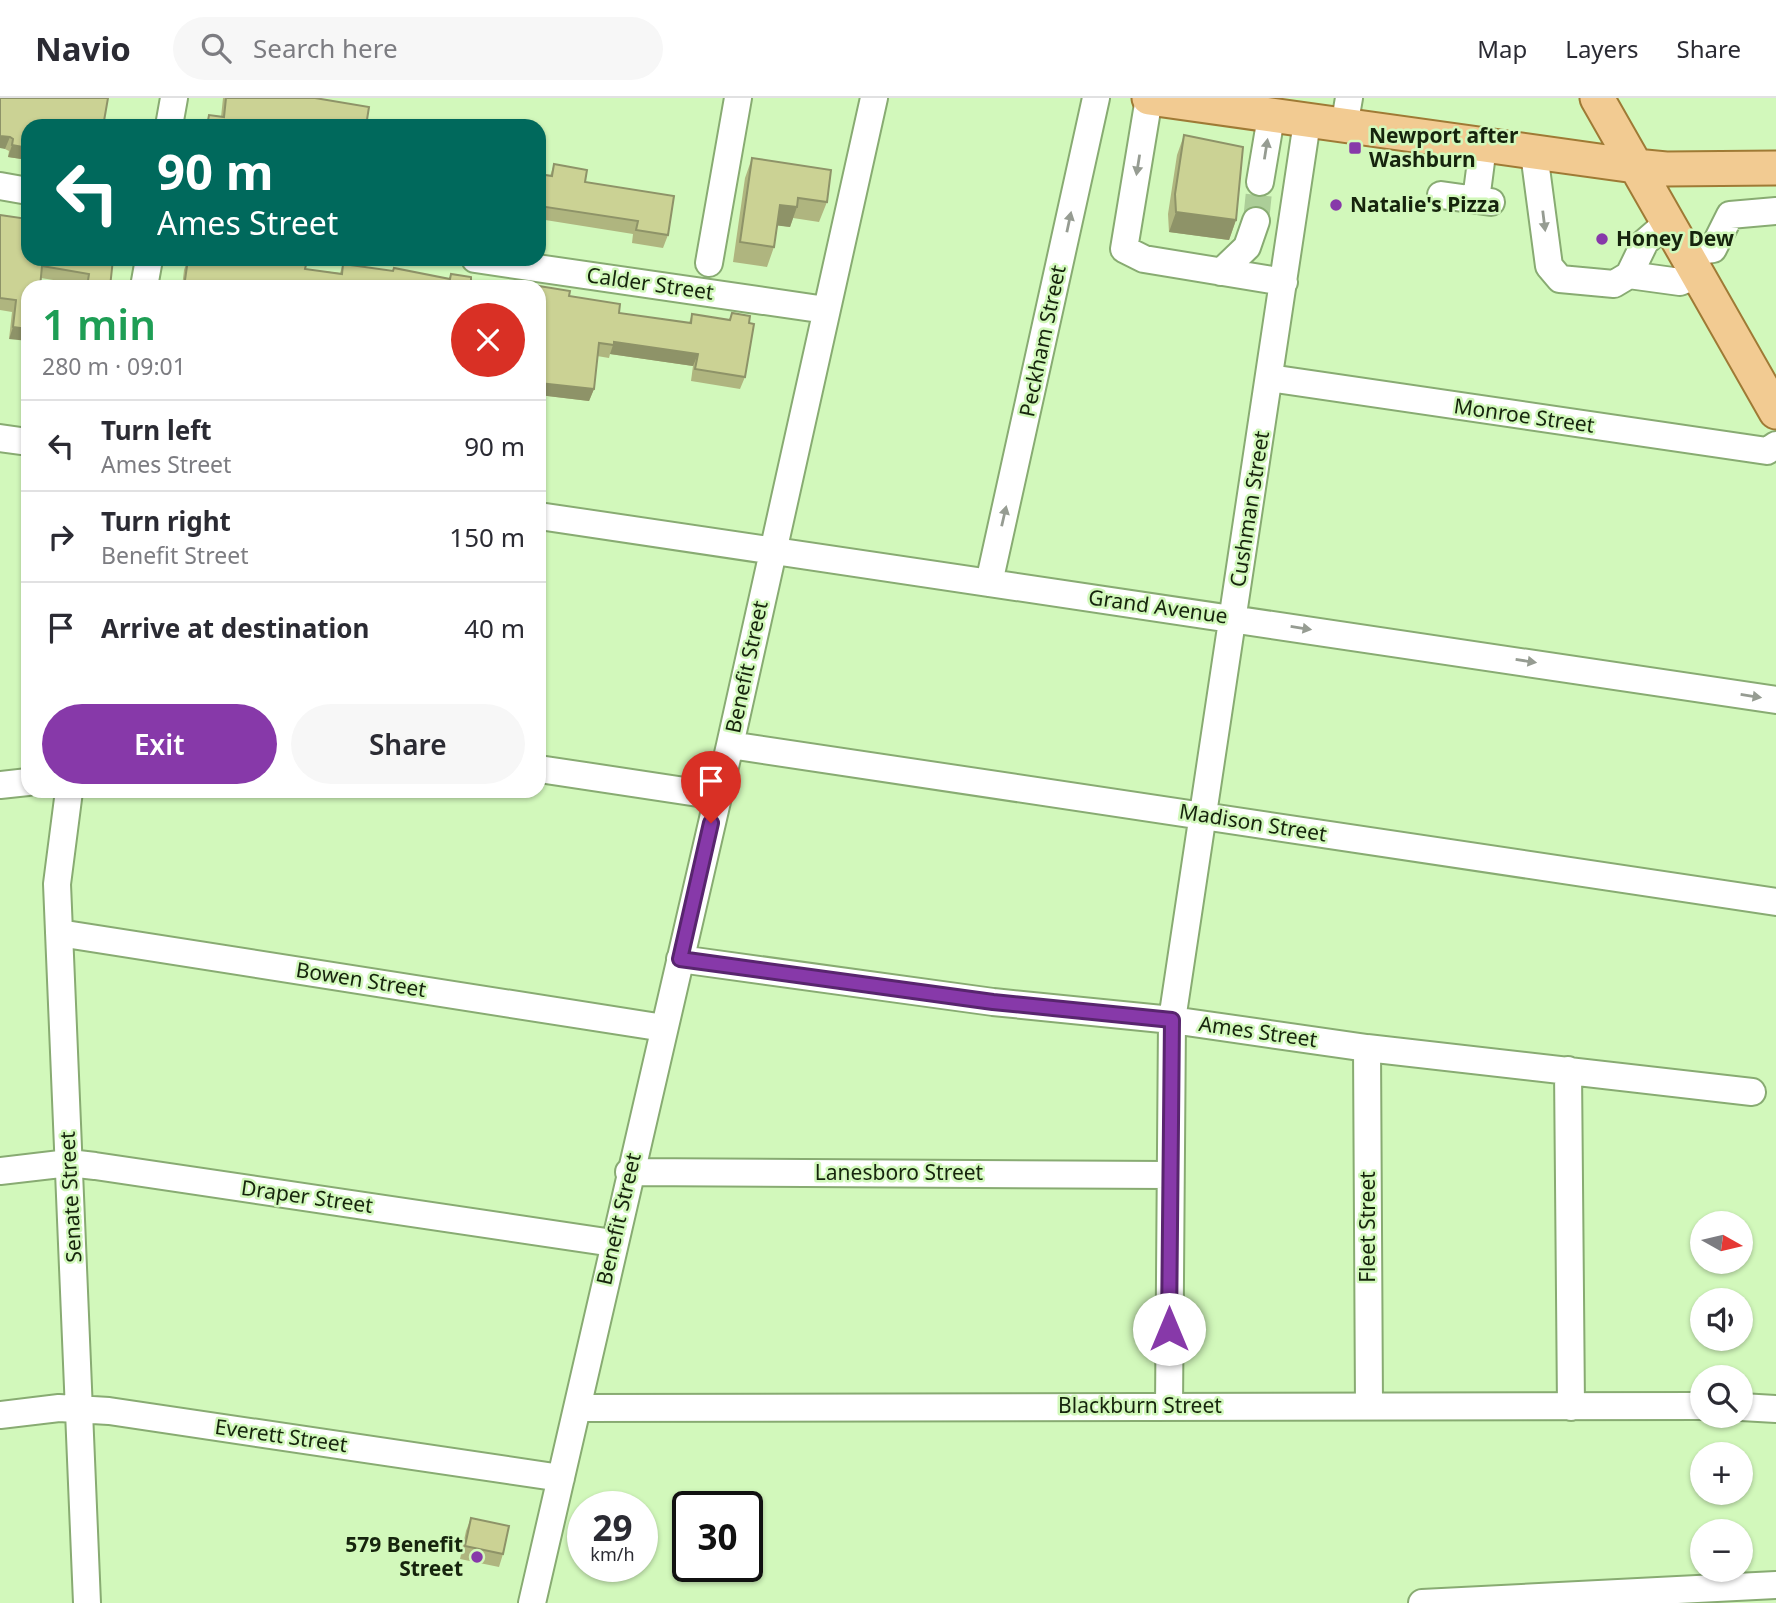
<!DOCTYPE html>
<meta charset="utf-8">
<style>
body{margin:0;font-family:"Noto Sans",sans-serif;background:#f7f7f7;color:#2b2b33;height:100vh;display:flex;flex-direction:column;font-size:26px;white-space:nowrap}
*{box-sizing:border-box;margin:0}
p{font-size:23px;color:#7c7c81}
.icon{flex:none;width:38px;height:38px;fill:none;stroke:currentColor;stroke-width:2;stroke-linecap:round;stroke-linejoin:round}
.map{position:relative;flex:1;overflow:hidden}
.panel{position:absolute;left:21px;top:182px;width:525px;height:518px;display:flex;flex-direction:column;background:#fff;border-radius:21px;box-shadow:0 2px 5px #0004}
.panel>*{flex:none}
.banner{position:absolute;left:21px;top:21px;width:525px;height:147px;border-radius:21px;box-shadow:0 2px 5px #0004;background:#00695c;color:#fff;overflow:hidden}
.needle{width:46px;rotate:98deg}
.fabs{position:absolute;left:1690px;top:1113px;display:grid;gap:14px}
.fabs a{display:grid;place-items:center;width:63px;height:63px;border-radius:50%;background:#fff;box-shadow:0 2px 5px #0004;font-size:35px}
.speed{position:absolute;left:567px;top:1393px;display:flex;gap:14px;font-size:35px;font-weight:700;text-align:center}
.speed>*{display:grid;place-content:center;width:91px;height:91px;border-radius:50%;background:#fff;box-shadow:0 2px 5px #0004;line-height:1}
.speed small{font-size:18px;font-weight:400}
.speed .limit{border:4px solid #111;border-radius:10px;background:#fff;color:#111}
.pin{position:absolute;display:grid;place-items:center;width:60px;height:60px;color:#fff;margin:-72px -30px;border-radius:50% 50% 50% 0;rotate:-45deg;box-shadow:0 0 7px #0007}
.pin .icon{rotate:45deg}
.me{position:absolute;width:77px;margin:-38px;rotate:0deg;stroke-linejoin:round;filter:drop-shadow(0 0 5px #0008)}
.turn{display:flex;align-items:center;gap:24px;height:147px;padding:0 21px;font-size:32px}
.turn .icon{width:91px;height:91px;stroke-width:2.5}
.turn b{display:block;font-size:49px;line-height:60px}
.round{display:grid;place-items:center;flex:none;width:74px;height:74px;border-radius:37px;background:#f7f7f7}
.headline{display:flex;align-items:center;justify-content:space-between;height:119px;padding:0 21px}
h1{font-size:42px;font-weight:600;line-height:52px;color:#1e9e55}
.primary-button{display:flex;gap:14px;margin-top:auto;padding:14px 21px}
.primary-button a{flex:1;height:80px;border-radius:42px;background:#8739a9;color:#fff;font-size:28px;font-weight:600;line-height:80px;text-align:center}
.primary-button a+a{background:#f7f7f7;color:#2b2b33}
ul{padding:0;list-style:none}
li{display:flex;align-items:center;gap:21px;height:91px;padding:0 21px;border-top:2px solid #e1e1e2}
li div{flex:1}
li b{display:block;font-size:26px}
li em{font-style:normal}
header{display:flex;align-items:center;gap:42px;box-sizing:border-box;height:98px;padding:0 35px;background:#fff;border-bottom:2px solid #e1e1e2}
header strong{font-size:33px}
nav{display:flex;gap:38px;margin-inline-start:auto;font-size:24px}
.search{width:490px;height:63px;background:#f7f7f7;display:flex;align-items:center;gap:18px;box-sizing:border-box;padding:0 24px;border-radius:38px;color:#7c7c81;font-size:26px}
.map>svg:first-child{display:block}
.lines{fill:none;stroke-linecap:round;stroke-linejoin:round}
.minor-tunnel{stroke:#acce98;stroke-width:26;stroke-dasharray:26 13;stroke-linecap:butt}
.minor-casing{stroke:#88ab72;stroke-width:30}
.major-casing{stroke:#9f7a35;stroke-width:37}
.minor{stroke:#fff;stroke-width:26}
.major{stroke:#f2cb92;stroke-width:33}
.wall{fill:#afb57f}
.shaded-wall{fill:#8e9368}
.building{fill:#cbd294;stroke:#8e9368;stroke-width:2}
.oneway{fill:#969c92}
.route-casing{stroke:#58256e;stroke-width:18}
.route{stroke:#8739a9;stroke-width:12}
.poi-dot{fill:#8739a9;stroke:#d2f8bb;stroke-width:2.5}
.labels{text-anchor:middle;stroke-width:5;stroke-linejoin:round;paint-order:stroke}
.poi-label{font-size:21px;font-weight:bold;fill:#16240d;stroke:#d2f8bb;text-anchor:start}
.street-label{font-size:21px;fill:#16240d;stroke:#d2f8bb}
</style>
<header>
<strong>Navio</strong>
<div class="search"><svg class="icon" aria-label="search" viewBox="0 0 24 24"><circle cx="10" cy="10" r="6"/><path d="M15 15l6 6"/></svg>Search here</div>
<nav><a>Map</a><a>Layers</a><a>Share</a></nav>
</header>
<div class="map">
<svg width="1776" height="1505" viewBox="0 0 1776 1505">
<rect width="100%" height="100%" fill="#d2f8bb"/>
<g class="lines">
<path class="minor-tunnel" d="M1256 123 1260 84"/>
<defs>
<path id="minor" d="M1149 0 1124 151 1144 161 1284 184
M169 28 174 0
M1344 29 1349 0
M1534 55 1549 168 1560 181 1614 186 1629 177 1645 144 1667 125
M1260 84 1271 19
M0 88 28 93
M1441 97 1491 104
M1476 102 1483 48
M1684 155 1713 151 1730 117 1776 113
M475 161 826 212
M709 165 738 0
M1221 174 1247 149 1256 123
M1629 177 1680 184 1697 177
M144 189 149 161
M1270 280 1767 353 1776 347
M0 340 28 344
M539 418 1776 602
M989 485 1096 0
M730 647 1776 804
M539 671 718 698
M0 687 28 684
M69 693 57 786 87 1505
M59 835 664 930
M680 861 993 904 1172 922 1367 950 1752 994
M1367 950 1369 1308
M1568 972 1571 1309
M0 1073 69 1065 95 1068 613 1145
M629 1074 1169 1077
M1169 1309 1172 922 1307 24
M1741 1309 1776 1311
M578 1310 1703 1308
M0 1317 59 1310 109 1313 561 1380
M532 1505 730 647 874 0
M1422 1505 1776 1487"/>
<path id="major" d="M1149 0 1635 68 1666 71 1776 70
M1597 0 1776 314"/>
</defs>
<use href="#minor" class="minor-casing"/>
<use href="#major" class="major-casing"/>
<use href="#minor" class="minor"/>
<use href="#major" class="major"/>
</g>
<path class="wall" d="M0 0 28 28V62L8 59 9 53 5 51Z
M223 0H315L366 28H205L209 17 221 19Z
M1184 37 1236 122 1229 142 1169 134 1168 116 1177 57Z
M752 60 827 104 819 124 793 120 790 129 777 127 774 149 767 169 733 164 745 80Z
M554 66 585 84 668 137 663 150 632 145 633 136 539 121V76L550 78Z
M0 117 113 161 110 189H84V187L41 180 9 241 12 214 0 212Z
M188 161 305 171 340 175 343 166 392 173 394 170 449 181 451 176 471 184 499 189H182L184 172Z
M539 189 619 215 689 225 692 216 729 222 732 215 745 279 740 291 691 283 693 268 610 256 609 260 597 258 594 291 589 303 539 297Z
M471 1420 503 1456 499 1469 460 1461 466 1433Z"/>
<path class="shaded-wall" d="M0 38 10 39 5 51 0 50Z
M12 47 28 50V62L8 59Z
M780 107 797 109 790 129 773 127Z
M1176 114 1236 122 1229 142 1169 134Z
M13 229 28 231V243L9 241Z
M614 244 698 256 693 268 610 256Z
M539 285 594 291 589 303 539 297Z"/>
<path class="building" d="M0 0H108L104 23 126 26 125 28H28V50L12 47 13 41 10 39 0 38Z
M226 0H315L369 9 366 28H207L209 17 224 19Z
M1184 37 1243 49 1236 122 1176 114 1175 96Z
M752 60 831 72 827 104 798 100 797 109 780 107 774 149 740 144Z
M554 66 587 72 585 84 674 98 668 137 636 132 638 123 539 108V76L552 78Z
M0 117 28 121V161H113L110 189H87L89 176 42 168 40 189H28V231L13 229 16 202 0 200Z
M188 161H260L306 167 305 171 342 176 343 166 393 173 394 170 450 181 451 176 471 179V184L499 189H184Z
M539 188 570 193 569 198 620 206 619 215 691 225 692 216 730 222 732 215 750 218 749 225 754 226 745 279 695 271 698 256 614 244V247L599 245 594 291 539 285Z
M471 1420 509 1428 503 1456 465 1448Z"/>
<defs><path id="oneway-solid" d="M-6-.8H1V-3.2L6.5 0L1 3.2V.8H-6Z" transform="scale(1.75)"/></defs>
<g class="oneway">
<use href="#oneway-solid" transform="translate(1266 51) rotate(-81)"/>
<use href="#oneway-solid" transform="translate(1138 67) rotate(99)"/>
<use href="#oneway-solid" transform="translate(1544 123) rotate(83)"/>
<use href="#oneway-solid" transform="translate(1069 124) rotate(-78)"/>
<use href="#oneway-solid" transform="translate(1004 418) rotate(-77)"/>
<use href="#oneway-solid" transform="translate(1301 530) rotate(9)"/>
<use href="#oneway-solid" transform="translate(1526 563) rotate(9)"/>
<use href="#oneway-solid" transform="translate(1751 598) rotate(9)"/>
</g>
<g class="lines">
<defs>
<path id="route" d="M711 725 680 861 993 904 1172 922 1169 1231"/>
</defs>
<use href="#route" class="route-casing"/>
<use href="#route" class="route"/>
</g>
<g class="poi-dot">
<rect x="1348" y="43" width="14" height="14" rx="3.5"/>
<circle cx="1336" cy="107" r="7"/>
<circle cx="1602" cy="141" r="7"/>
<circle cx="477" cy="1459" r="7"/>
</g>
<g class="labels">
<g class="poi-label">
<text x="1369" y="45">Newport after<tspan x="1369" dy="24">Washburn</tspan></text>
<text x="1350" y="114">Natalie's Pizza</text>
<text x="1616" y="148">Honey Dew</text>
<text x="463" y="1454" text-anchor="end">579 Benefit<tspan x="463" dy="24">Street</tspan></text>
</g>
<g class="street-label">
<text transform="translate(650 186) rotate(8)" y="7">Calder Street</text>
<text transform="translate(1043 243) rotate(-78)" y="7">Peckham Street</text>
<text transform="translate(1524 318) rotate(8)" y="7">Monroe Street</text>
<text transform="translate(1250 411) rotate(-81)" y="7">Cushman Street</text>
<text transform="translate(1158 509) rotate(8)" y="7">Grand Avenue</text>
<text transform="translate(747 569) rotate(-78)" y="7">Benefit Street</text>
<text transform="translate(1253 725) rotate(9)" y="7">Madison Street</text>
<text transform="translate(361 882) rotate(9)" y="7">Bowen Street</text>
<text transform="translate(1258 934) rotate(8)" y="7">Ames Street</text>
<text x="899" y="1082">Lanesboro Street</text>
<text transform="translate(71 1099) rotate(-93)" y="7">Senate Street</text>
<text transform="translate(307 1099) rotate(8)" y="7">Draper Street</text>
<text transform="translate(619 1121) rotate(-77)" y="7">Benefit Street</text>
<text transform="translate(1368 1129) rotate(-90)" y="7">Fleet Street</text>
<text x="1140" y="1315">Blackburn Street</text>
<text transform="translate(281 1338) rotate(8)" y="7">Everett Street</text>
</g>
</g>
</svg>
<div class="fabs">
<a><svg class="needle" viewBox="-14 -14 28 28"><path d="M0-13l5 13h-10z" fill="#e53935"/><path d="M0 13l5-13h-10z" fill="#7c7c81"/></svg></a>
<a><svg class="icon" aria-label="sound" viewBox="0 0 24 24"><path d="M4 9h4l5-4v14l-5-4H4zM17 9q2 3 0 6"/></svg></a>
<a><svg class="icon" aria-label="search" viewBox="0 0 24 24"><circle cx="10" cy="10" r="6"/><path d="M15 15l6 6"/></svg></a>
<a>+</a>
<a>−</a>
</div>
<div class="speed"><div>29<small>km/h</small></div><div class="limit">30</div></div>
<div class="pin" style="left:711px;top:725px;background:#d93025"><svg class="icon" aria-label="arrive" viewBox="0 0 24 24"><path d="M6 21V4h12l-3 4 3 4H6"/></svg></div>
<svg class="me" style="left:1169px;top:1231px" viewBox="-20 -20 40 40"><circle r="19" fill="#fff"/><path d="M0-13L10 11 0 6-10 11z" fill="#8739a9"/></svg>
<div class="banner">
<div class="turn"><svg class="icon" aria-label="left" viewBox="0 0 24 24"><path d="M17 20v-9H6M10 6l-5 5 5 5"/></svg><div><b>90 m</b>Ames Street</div></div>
</div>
<section class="panel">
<div class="headline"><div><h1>1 min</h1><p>280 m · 09:01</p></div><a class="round" style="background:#d93025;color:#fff"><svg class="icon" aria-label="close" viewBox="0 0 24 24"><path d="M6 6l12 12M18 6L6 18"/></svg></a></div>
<ul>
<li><svg class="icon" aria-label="left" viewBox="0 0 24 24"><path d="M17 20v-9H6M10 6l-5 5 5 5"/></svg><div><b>Turn left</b><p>Ames Street</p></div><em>90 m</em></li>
<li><svg class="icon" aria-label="right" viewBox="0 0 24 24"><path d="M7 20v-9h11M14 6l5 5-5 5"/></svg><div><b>Turn right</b><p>Benefit Street</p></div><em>150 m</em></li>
<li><svg class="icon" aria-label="arrive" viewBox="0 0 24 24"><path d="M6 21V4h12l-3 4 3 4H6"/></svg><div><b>Arrive at destination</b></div><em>40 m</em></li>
</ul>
<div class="primary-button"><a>Exit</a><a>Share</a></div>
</section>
</div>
